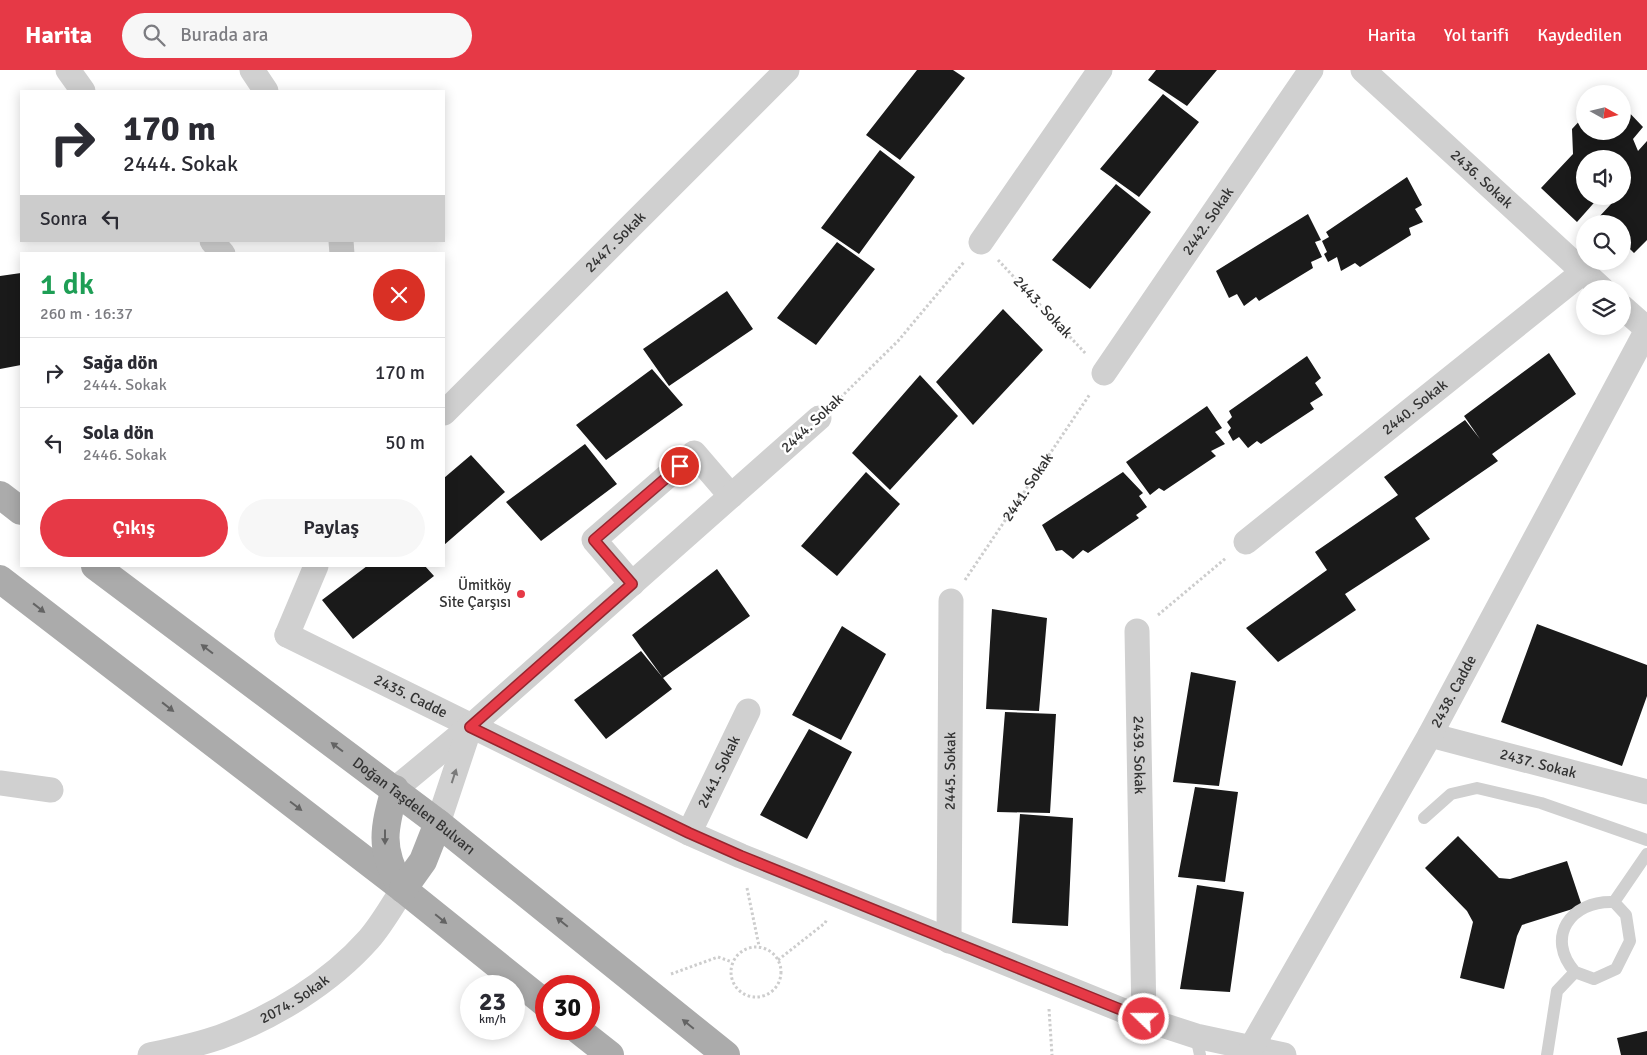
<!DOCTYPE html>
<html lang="tr">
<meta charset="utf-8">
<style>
body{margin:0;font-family:Signika,sans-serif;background:#f7f7f7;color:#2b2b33;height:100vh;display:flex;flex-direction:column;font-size:19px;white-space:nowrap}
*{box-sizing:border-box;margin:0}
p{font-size:16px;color:#7c7c81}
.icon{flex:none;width:28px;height:28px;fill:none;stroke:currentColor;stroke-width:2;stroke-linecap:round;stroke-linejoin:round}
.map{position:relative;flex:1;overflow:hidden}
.panel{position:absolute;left:20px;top:182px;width:425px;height:315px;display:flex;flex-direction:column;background:#fff;border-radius:0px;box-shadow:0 2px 12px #0003}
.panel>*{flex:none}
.banner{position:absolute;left:20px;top:20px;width:425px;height:152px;border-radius:0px;box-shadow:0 2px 12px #0003;background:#fff;color:#2b2b33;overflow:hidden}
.needle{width:32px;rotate:98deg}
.tools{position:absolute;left:1576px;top:15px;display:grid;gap:10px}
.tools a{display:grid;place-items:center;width:55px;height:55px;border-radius:50%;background:#fff;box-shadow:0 2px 12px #0003;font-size:25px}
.speed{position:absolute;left:460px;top:905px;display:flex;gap:10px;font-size:25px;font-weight:700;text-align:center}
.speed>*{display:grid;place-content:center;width:65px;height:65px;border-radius:50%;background:#fff;box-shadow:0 2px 12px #0003;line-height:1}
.speed small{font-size:12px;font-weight:400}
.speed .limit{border:8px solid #d22;background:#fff;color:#111}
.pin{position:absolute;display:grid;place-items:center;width:42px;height:42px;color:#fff;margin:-21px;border:2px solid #fff;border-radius:50%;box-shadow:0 1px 5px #0007}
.me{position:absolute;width:55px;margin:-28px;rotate:292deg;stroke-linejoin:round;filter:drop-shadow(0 0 4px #0008)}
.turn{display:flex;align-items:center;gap:18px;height:105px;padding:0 20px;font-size:22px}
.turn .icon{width:65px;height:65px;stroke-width:2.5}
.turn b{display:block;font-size:35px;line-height:42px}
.then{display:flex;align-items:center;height:48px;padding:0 20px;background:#0003;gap:10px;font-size:19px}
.round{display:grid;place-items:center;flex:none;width:52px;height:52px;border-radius:26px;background:#f7f7f7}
.headline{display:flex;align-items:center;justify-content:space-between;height:85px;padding:0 20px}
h1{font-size:30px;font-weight:600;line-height:38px;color:#1e9e55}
.action{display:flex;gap:10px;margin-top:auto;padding:10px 20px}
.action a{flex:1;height:58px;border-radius:30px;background:#e63946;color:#fff;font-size:20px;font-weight:600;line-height:58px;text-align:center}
.action a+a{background:#f7f7f7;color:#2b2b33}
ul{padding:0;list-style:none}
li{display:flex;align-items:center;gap:15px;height:70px;padding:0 20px;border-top:1px solid #e1e1e2}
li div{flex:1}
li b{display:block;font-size:19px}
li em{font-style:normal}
header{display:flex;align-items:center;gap:30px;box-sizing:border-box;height:70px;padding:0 25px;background:#e63946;color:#fff}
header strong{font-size:24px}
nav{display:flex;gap:28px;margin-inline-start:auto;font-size:18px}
.search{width:350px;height:45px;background:#f7f7f7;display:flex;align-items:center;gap:12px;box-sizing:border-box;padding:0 18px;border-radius:28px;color:#7c7c81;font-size:19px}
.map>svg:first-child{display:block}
.building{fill:#1a1a1a}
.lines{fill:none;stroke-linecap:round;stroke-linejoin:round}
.path{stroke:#cdcdcd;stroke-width:3;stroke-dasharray:2.5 2.5;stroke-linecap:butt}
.service{stroke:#d0d0d0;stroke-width:12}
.minor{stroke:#d0d0d0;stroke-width:25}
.primary{stroke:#ababab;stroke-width:28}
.oneway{fill:#636363}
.oneway2{fill:#7a7a7a}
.route-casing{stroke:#96252e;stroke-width:12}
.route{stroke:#e63946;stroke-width:9}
.poi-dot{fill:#e63946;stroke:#fff;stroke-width:2}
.labels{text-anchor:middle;stroke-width:5;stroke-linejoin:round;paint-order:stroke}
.street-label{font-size:15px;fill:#333;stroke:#fff}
.poi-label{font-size:15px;fill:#333;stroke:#fff;text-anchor:end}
</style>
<header>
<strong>Harita</strong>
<div class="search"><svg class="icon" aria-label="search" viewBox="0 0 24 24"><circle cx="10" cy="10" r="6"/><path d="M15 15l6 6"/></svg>Burada ara</div>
<nav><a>Harita</a><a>Yol tarifi</a><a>Kaydedilen</a></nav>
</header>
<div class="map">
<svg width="1647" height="985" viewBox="0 0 1647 985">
<rect width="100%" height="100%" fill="#fff"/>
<path class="building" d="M917 0H953L965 8 900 90 866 65Z
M1156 0H1217L1187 36 1148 10Z
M1608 18 1613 24H1603Z
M1163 24 1199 52 1139 127 1100 99Z
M1622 35 1643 57 1633 69 1638 81 1647 71V170L1634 183 1622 171V154H1604L1598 148 1612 133 1607 126H1622V89H1585V126H1600L1577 152 1541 118 1573 84 1572 59 1585 45V61H1622Z
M880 80 915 107 859 184 821 158Z
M1407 107 1422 135 1415 139 1423 152 1409 158 1411 165 1360 197 1355 193 1341 201 1337 187 1328 192 1324 184 1327 182 1322 171 1329 167 1326 162Z
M1116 114 1151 142 1090 219 1052 190Z
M1308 144 1321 170 1315 172 1322 187 1311 192 1313 198 1259 231 1256 227 1244 236 1237 224 1229 228 1216 201Z
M837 172 875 199 816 275 777 248Z
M21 203V295L0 299V206Z
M727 221 753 259 669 316 643 279Z
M1003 239 1043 280 973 355 936 312Z
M1549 283 1576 324 1492 384 1498 391 1415 448 1430 469 1345 524 1356 540 1278 592 1246 558 1327 500 1315 482 1398 425 1384 407 1465 350 1480 369 1464 346Z
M1307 286 1321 308 1315 313 1323 325 1310 333 1314 339 1261 374 1257 371 1248 378 1239 367 1233 371 1228 362 1231 358 1227 352 1232 347 1229 341Z
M652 299 683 335 606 390 576 355Z
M920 305 958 346 890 420 852 383Z
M1207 336 1222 358 1215 362 1225 374 1211 381 1216 386 1164 421 1159 418 1150 425 1126 392Z
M585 374 617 414 541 471 506 432Z
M471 385 505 422 444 475V408Z
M866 402 900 434 837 506 801 476Z
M1123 402 1143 423 1139 426 1147 437 1136 445 1139 448 1088 483 1083 480 1073 489 1062 480 1056 481 1042 455Z
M367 496H425L434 506 353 569 322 530Z
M717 499 750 546 663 608 632 565Z
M992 539 1047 548 1039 641 986 639Z
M1537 554 1647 595V626L1622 696 1501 652Z
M842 556 886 584 841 670 792 645Z
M641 581 672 619 606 669 574 630Z
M1191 602 1236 611 1219 716 1173 712Z
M1005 642 1056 644 1050 743 997 742Z
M809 659 852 682 807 769 760 745Z
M1195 717 1238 722 1225 812 1178 807Z
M1020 744 1073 748 1068 856 1012 853Z
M1458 766 1499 808 1510 809 1567 791 1582 836 1522 855 1517 866 1504 919 1460 908 1473 852 1467 841 1425 798Z
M1197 815 1244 822 1230 922 1180 919Z
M1647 961V985H1621L1617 968Z"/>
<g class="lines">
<g class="path">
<path d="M998 190 1086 284"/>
<path d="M837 331 898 271 964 192"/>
<path id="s1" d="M965 510 1090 324"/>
<path d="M1158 545 1226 488"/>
<path d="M747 818 759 876"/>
<circle cx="756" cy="902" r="25"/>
<path d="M778 890 825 853 827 849"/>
<path d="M671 904 718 887 732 892"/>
<path d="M1049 939 1052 985"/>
</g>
<path class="service" d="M1424 748 1451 724 1477 718 1541 733 1647 770
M1575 902C1545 868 1570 830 1614 832
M1196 966 1200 985
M1547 985 1557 921 1575 902 1594 909 1616 899 1630 871 1626 845 1614 832 1647 784"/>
<g class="minor">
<path d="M68 0 83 21"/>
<path d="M252 0 266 21"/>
<path id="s2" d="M1363 0 1602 219"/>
<path d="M212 171 223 184"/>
<path d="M341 171 342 184"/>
<path d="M981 172 1100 0"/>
<path d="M1622 237 1647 259"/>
<path id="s3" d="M1104 303 1311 0"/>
<path id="s4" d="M444 343 787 0"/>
<path id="s5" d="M1246 472 1583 202"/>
<path d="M632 514 594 470 694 383 731 426"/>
<path id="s6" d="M1137 561 1144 949"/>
<path id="s7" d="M287 565 689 763 741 786 1144 949 1196 966 1284 985"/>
<path d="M287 565 316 496"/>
<path id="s8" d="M1430 665 1647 722"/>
<path d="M0 713 51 720"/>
<path d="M395 719 470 657 819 348"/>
<path d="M438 753 470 657"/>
<path id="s9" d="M689 763 748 641"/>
<path id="s10" d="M949 871 951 531"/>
<path id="s11" d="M1251 978 1430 665 1647 260"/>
<path id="s12" d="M150 985C173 980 197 975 220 967 274 947 330 913 369 869 382 854 392 836 403 819"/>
</g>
<g class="primary">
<path d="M0 425 21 441"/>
<path id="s13" d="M95 496 438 753 726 985"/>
<path d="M0 509 403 819 546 934"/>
<path d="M395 719C384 758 379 778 400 815"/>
<path d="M403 819 423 791 438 753"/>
<path d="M577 959 610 985"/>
</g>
</g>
<defs><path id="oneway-solid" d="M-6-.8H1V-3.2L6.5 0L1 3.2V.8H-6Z" transform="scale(1.25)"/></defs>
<g class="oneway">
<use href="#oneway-solid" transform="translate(39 538) rotate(38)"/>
<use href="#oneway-solid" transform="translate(207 579) rotate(-143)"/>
<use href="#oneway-solid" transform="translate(168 637) rotate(38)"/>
<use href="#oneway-solid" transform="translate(337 677) rotate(-143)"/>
<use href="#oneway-solid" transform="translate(296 736) rotate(37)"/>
<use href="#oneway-solid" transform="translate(385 767) rotate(90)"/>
<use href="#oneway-solid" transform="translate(441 849) rotate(39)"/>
<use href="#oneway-solid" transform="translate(562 852) rotate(-141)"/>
<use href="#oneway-solid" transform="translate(688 954) rotate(-141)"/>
</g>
<use class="oneway2" href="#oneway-solid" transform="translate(454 706) rotate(-72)"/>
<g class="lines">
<defs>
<path id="route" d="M680 396 594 470 632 514 470 657 689 763 741 786 1144 949"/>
</defs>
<use href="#route" class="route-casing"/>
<use href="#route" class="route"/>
</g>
<circle class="poi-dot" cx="521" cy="524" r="5"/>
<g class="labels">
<g class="street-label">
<text dy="5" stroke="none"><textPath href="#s2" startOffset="161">2436. Sokak</textPath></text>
<text dy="5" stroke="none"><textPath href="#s3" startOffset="184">2442. Sokak</textPath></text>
<text dy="5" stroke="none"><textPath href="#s4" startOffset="242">2447. Sokak</textPath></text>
<text transform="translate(1043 237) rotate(47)" y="5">2443. Sokak</text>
<text dy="5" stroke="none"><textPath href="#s5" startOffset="216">2440. Sokak</textPath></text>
<text transform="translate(812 353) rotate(-43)" y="5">2444. Sokak</text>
<text dy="5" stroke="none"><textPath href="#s1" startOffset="112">2441. Sokak</textPath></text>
<text dy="5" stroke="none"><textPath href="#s11" startOffset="410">2438. Cadde</textPath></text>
<text dy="5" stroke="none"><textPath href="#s7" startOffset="138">2435. Cadde</textPath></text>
<text dy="5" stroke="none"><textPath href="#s6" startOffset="124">2439. Sokak</textPath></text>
<text dy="5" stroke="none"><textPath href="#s8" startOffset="112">2437. Sokak</textPath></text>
<text dy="5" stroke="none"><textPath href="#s10" startOffset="170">2445. Sokak</textPath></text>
<text dy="5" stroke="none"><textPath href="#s9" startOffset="68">2441. Sokak</textPath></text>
<text dy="5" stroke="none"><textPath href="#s13" startOffset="399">Doğan Taşdelen Bulvarı</textPath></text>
<text dy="5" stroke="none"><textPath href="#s12" startOffset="156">2074. Sokak</textPath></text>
</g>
<g class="poi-label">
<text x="511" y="520">Ümitköy<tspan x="511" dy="17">Site Çarşısı</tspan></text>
</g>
</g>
</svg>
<div class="tools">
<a><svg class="needle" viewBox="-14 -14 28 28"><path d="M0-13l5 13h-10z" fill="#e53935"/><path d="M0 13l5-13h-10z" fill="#7c7c81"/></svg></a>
<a><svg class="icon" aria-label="sound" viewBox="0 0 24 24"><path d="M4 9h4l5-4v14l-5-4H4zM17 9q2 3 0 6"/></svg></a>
<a><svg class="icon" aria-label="search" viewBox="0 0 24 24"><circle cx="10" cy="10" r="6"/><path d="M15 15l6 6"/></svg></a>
<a><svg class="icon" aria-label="layers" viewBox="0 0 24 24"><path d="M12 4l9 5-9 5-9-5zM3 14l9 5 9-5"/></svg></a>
</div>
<div class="speed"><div>23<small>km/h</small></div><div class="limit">30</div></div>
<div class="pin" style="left:680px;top:396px;background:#d93025"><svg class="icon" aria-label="arrive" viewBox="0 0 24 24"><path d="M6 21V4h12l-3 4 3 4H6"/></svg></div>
<svg class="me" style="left:1144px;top:949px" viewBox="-20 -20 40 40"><circle r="17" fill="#e63946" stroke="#fff" stroke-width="3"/><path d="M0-11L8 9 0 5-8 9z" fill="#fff"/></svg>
<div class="banner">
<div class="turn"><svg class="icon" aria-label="right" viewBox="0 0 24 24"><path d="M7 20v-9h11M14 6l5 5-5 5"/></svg><div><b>170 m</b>2444. Sokak</div></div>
<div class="then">Sonra<svg class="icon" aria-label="left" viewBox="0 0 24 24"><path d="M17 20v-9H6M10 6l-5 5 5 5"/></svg></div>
</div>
<section class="panel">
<div class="headline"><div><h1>1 dk</h1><p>260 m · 16:37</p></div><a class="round" style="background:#d93025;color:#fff"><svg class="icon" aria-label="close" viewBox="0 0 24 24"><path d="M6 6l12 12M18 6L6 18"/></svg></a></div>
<ul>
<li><svg class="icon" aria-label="right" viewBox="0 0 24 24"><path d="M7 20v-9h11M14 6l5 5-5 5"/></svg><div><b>Sağa dön</b><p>2444. Sokak</p></div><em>170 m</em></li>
<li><svg class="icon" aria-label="left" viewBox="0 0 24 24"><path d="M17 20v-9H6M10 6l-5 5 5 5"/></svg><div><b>Sola dön</b><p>2446. Sokak</p></div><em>50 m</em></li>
</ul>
<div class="action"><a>Çıkış</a><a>Paylaş</a></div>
</section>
</div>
